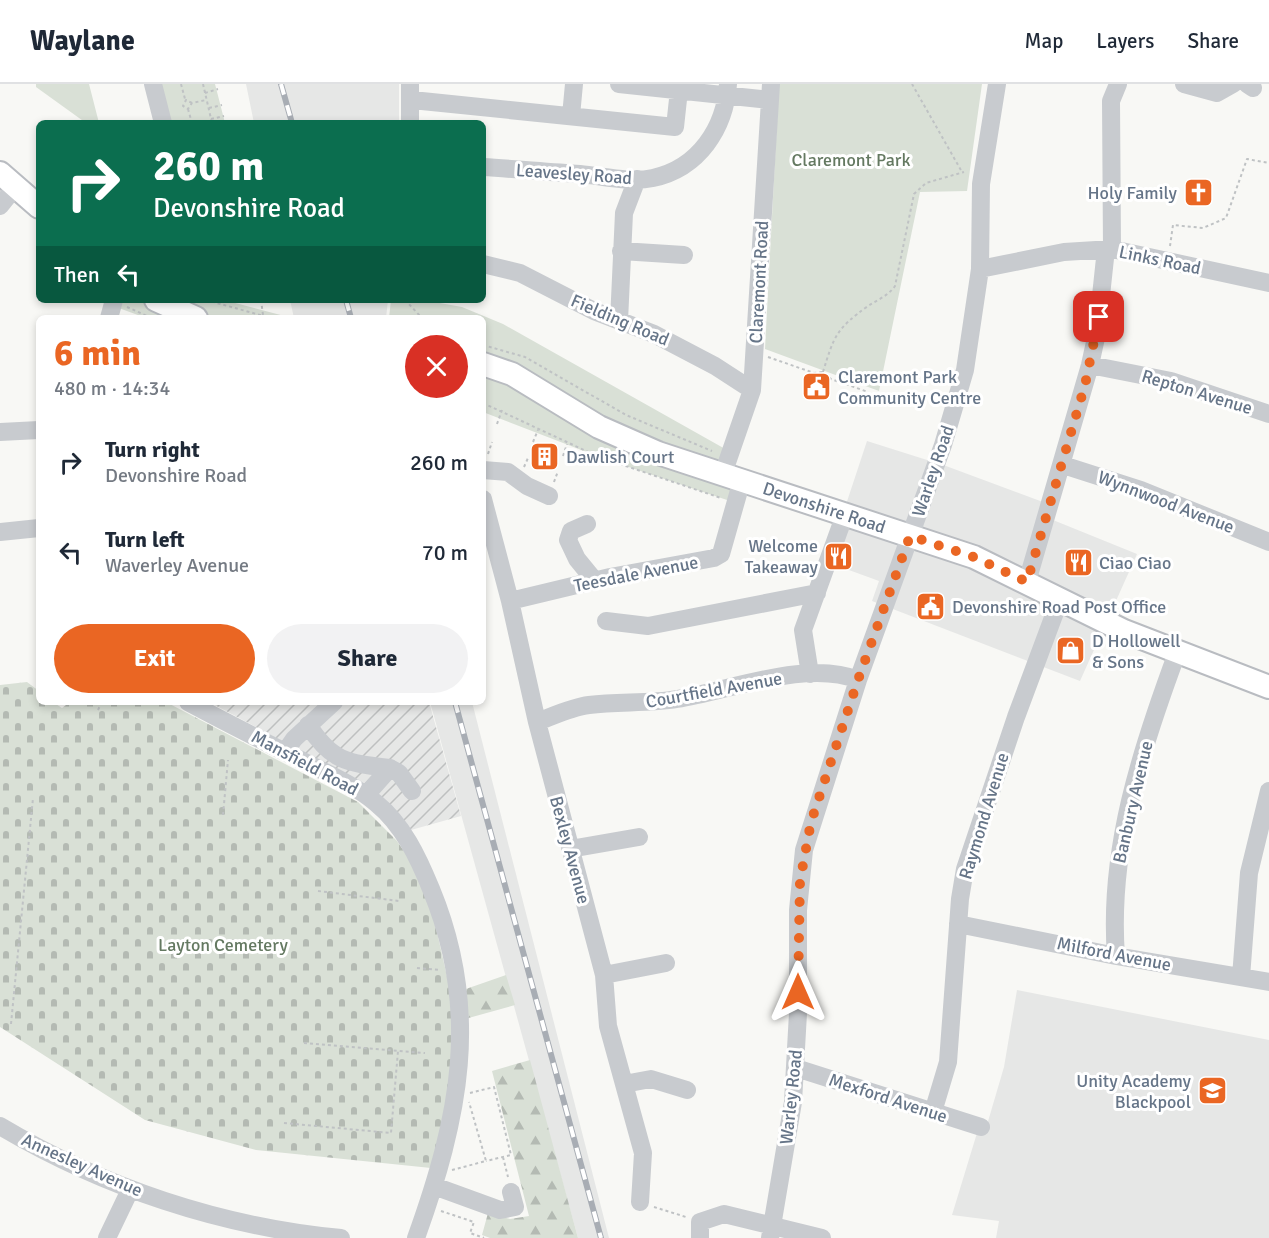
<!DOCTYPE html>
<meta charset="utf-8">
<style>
body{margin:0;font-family:Signika,sans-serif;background:#f2f2f3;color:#1f2937;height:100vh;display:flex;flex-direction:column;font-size:22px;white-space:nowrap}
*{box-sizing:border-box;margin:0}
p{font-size:20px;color:#747a83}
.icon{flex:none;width:33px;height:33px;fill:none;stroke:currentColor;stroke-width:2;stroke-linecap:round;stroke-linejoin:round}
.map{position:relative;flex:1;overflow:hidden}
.drawer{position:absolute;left:36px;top:231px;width:450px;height:390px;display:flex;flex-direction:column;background:#fff;border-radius:9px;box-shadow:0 3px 9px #0003}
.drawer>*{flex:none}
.guide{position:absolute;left:36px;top:36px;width:450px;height:183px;border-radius:9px;box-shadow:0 3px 9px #0003;background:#0b6e4f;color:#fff;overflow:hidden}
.pin{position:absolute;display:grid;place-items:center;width:51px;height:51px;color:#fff;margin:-26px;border-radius:12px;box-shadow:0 3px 9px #0006}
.me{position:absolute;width:66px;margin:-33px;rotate:0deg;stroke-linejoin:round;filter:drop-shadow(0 0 4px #0008)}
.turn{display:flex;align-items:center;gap:21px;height:126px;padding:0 18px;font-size:27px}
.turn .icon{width:78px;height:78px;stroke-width:2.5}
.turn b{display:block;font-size:42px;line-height:51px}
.then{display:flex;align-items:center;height:57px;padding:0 18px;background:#0003;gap:12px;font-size:22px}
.round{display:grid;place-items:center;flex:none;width:63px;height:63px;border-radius:32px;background:#f2f2f3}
.head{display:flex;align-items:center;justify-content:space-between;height:102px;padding:0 18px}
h1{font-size:36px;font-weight:800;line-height:45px;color:#ea6623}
.button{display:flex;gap:12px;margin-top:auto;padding:12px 18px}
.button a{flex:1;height:69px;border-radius:36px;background:#ea6623;color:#fff;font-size:24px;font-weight:800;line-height:69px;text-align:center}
.button a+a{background:#f2f2f3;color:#1f2937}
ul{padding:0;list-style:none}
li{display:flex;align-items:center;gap:18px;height:90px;padding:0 18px}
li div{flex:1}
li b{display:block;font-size:22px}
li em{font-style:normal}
header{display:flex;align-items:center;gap:36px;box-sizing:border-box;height:84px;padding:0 30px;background:#fff;border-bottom:2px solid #e0e1e3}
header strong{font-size:28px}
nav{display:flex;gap:33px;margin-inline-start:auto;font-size:21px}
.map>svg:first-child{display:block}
.built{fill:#e6e7e6}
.industrial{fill:url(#industrial-furrows)}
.green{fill:#d9e0d6}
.forest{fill:url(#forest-firs)}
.cemetery{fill:url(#cemetery-stones)}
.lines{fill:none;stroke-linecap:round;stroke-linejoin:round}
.major-casing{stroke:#b9bcc1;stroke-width:26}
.path{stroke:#bfc2c4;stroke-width:2;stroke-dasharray:3 3;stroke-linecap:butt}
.minor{stroke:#c8cbcf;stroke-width:18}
.major{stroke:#fff;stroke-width:22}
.rail-casing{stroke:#a8adb4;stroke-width:6}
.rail{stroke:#fff;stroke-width:4;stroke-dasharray:11;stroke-linecap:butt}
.route{stroke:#ea6623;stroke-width:10;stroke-dasharray:0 18}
.labels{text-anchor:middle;stroke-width:6;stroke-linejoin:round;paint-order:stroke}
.park-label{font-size:18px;fill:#647961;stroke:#fff}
.street-label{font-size:18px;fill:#667588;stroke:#fff}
.poi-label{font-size:18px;fill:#667588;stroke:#fff;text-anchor:start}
</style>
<header>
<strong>Waylane</strong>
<nav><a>Map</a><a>Layers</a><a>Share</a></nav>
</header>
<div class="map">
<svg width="1269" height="1154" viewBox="0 0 1269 1154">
<defs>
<pattern id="industrial-furrows" width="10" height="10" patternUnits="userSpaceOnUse" patternTransform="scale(1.5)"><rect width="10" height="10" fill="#e6e7e6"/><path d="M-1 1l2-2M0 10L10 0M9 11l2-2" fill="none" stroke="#bec0c0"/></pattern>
<pattern id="forest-firs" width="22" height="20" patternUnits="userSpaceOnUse" patternTransform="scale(1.5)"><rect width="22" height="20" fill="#d9e0d6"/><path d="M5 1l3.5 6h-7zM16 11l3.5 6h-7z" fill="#b4bab3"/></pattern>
<pattern id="cemetery-stones" width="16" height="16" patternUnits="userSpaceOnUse" patternTransform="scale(1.5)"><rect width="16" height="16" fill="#d9e0d6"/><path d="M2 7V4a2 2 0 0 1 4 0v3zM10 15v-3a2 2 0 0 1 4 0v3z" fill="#b4bab3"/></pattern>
</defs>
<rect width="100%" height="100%" fill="#f8f8f5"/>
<path class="built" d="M246 0H399V39H254Z
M290 216H388L386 234H294Z
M867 357 946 382 1043 418 1053 436 1137 470 1080 597 872 517 879 497 827 478Z
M430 618H472L609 1154H578Z
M1017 906 1269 956V1154H996L999 1137 952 1131 977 1049 984 1051 1004 983Z"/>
<path class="industrial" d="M209 618H429L461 732 411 746 361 699Z"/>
<path class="green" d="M36 0H89L99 39H86L36 3Z
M156 0H215L225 39H166Z
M779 0H982L967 107 920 108 879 307 765 265Z
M118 216H224L292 234H146L116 223Z
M391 216H423L462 223 503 240 727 366 721 382 663 364 483 274V234H389Z
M483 280 729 402 731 409 730 417 602 374 483 328Z"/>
<path class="forest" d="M506 891 515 921 465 935 463 906Z
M530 976 578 1154H490L482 1151 488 1129 510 1135 529 1132 492 987Z"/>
<path class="cemetery" d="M27 598 39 607V618H53L62 624 70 618H166L358 718 397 757 410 776 432 826 455 928 449 1014 431 1084 256 1066 145 1036 0 943V601Z"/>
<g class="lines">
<defs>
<g id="major">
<path d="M0 89 39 123"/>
<path d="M156 216 196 234"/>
<path id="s1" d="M483 280 512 290 599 343 658 369 974 473 1124 547 1269 603"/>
</g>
</defs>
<use href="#major" class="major-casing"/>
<path class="path" d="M181 0 185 15
M203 0 212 39
M912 0 962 88
M205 9 218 5
M192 19 186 16 183 22 188 25 192 19 206 16
M209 24 222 21
M188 25 192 39
M211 35 224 32
M1170 162 1173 141 1203 144 1226 134 1247 75 1269 79
M206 216 271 234
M261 216 263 231
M405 216 422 234
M127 223 147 232
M483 261 525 273 626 331 712 367
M768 273 814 289 823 288 831 295 868 308
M823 288C834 252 836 245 868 222 877 216 888 212 895 202L914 110 926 99 964 88
M483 309 486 310 483 316
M483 319 599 373 721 414
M497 340 502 326
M533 358 538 346
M488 370 492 358
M563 372 567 360
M524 383 528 374
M554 398 558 387
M98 626 102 618
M223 731 228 676
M318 807 399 817
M417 884 440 886
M11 940 33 714
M304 959 425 969
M470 1009 494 1003 511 1071 486 1077
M284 1039 391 1049 398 967
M503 1073 508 1093
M452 1086 486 1077 469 1018
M654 1123 686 1133
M441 1127 474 1138 470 1149 484 1154"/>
<path class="minor" d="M153 0 163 39
M410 0V39
M619 0 770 16
M1184 0 1217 9 1233 0
M1247 0 1253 4
M412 16 675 43 679 6
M571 32 574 0
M483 83C515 85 548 88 580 90 603 92 630 99 653 94 699 84 725 44 728 0
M0 122 16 102
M1112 165 1111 17 1118 0
M621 167 684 171
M483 180 520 189 594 227 654 250 715 282 752 306
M980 185 1064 168 1112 165 1269 199
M109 234 114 216
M619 237 624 129 637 95
M1090 281 1171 297 1269 330
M0 348 39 346
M1063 381 1141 406 1269 458
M483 386 508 388 527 402 549 412
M723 390 752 306 771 0
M483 415 510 517 537 638 604 891 608 942 643 1069 640 1118
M587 440 571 447 568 456 577 475 595 497
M0 448 39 444
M1027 498 1090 281 1097 249 1106 165
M510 517 610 493 714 474 721 470 742 396
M606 537 648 542 817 509
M810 590 803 546 845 430
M188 618C225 638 263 657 301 676 326 689 353 700 376 719 403 741 418 773 431 805 482 928 459 1034 416 1154
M537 638C553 632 572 623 589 621 618 617 648 620 677 615 729 607 807 575 858 596
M308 641C332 678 347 679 390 684
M285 668 294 655 334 618
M366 711 390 684 399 689 412 707
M570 765 639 753
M958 840 1116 872 1269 898
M1116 872C1108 766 1141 666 1177 569
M604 891 666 879
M1241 893 1249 789 1269 707
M796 984 981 1043
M624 1000 651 995 687 1006
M933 1028 948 978 960 815 965 785 1016 633 1060 515
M0 1042C102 1103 222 1143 341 1154
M434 1102 500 1126 515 1123 511 1108
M107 1154 130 1106
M700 1154V1138L724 1130 822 1154
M770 1154 793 1018 798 929V826L804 766 858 596 943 361 965 286 980 185 981 100 997 0"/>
<use href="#major" class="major"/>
<defs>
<path id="rail" d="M281 0 292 39
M346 216 351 234
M455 618 601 1154"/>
</defs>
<use href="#rail" class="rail-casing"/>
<use href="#rail" class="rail"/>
</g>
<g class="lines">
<path class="route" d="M798 908 800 797 811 738 858 596 910 452 974 473 1027 498 1085 301 1099 233"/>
</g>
<defs>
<symbol id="church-square" viewBox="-11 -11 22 22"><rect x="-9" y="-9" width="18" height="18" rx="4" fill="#ea6623" stroke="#fff"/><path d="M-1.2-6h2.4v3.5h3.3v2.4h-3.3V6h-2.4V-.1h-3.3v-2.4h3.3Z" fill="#fff"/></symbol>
<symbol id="civic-square" viewBox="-11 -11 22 22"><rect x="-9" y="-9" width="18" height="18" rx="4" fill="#ea6623" stroke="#fff"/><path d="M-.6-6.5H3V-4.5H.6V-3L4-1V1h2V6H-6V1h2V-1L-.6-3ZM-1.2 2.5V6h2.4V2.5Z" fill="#fff"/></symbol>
<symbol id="building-square" viewBox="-11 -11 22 22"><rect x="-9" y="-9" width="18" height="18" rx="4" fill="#ea6623" stroke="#fff"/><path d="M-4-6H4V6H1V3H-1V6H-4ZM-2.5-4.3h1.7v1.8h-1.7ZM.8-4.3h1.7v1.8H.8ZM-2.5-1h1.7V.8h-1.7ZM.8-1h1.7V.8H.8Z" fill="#fff"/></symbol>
<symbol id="restaurant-square" viewBox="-11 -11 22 22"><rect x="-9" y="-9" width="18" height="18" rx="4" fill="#ea6623" stroke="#fff"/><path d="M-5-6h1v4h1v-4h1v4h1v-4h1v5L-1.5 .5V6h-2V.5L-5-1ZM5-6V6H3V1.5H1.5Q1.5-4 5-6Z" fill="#fff"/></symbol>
<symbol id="shop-square" viewBox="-11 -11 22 22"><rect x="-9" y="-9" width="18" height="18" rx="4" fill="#ea6623" stroke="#fff"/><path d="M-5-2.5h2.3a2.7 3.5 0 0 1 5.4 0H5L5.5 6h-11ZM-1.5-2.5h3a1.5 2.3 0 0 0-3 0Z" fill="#fff"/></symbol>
<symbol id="school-square" viewBox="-11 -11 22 22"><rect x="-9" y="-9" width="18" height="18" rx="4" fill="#ea6623" stroke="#fff"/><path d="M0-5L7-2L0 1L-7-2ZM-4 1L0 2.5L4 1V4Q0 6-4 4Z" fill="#fff"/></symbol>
</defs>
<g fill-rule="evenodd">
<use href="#church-square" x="1182" y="92" width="33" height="33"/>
<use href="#civic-square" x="800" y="286" width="33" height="33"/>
<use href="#building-square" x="528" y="356" width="33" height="33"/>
<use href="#restaurant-square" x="822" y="456" width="33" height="33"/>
<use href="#restaurant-square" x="1062" y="462" width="33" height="33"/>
<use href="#civic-square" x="914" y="506" width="33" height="33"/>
<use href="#shop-square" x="1054" y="550" width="33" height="33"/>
<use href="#school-square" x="1196" y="990" width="33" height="33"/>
</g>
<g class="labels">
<g class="park-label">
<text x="851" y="82">Claremont Park</text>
<text x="223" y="867">Layton Cemetery</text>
</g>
<g class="street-label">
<text transform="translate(574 90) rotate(4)" y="6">Leavesley Road</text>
<text transform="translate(1160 176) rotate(12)" y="6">Links Road</text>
<text transform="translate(759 198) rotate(-87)" y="6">Claremont Road</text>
<text transform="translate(620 236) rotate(23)" y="6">Fielding Road</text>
<text transform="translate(1197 308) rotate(17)" y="6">Repton Avenue</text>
<text transform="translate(933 387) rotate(-71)" y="6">Warley Road</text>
<text transform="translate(1166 418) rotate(21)" y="6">Wynnwood Avenue</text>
<text dy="6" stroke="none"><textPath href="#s1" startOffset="372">Devonshire Road</textPath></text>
<text transform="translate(636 490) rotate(-11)" y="6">Teesdale Avenue</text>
<text transform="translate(714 606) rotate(-10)" y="6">Courtfield Avenue</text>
<text transform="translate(305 679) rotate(28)" y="6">Mansfield Road</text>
<text transform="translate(1133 718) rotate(-77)" y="6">Banbury Avenue</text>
<text transform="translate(984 732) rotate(-73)" y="6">Raymond Avenue</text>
<text transform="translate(570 766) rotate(75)" y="6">Bexley Avenue</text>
<text transform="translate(1114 870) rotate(11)" y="6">Milford Avenue</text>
<text transform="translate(791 1013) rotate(-84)" y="6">Warley Road</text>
<text transform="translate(888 1014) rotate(18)" y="6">Mexford Avenue</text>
<text transform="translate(82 1081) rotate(24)" y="6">Annesley Avenue</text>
</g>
<g class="poi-label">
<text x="1177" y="115" text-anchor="end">Holy Family</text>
<text x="838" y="299">Claremont Park<tspan x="838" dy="21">Community Centre</tspan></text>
<text x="566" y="379">Dawlish Court</text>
<text x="818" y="468" text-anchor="end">Welcome<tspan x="818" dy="21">Takeaway</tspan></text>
<text x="1099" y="485">Ciao Ciao</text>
<text x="952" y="529">Devonshire Road Post Office</text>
<text x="1092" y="563">D Hollowell<tspan x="1092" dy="21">&amp; Sons</tspan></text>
<text x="1191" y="1003" text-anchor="end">Unity Academy<tspan x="1191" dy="21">Blackpool</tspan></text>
</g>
</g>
</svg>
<div class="pin" style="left:1099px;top:233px;background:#d93025"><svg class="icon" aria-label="arrive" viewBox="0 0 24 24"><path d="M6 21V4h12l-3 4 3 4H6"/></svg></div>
<svg class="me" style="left:798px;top:908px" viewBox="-20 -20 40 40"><path d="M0-17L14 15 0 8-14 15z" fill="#ea6623" stroke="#fff" stroke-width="4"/></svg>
<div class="guide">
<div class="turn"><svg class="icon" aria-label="right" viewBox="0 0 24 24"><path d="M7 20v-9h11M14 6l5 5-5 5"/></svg><div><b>260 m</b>Devonshire Road</div></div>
<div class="then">Then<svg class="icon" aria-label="left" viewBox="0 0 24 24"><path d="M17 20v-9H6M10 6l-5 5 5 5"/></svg></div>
</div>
<section class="drawer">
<div class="head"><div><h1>6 min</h1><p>480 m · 14:34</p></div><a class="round" style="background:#d93025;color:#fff"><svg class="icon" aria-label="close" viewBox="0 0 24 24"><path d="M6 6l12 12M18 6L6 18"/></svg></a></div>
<ul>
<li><svg class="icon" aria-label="right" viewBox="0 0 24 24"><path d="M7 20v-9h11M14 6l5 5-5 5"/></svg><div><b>Turn right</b><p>Devonshire Road</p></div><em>260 m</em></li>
<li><svg class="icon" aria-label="left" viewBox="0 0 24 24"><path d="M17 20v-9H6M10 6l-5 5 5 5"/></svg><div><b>Turn left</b><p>Waverley Avenue</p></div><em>70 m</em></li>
</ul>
<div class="button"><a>Exit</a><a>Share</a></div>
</section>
</div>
